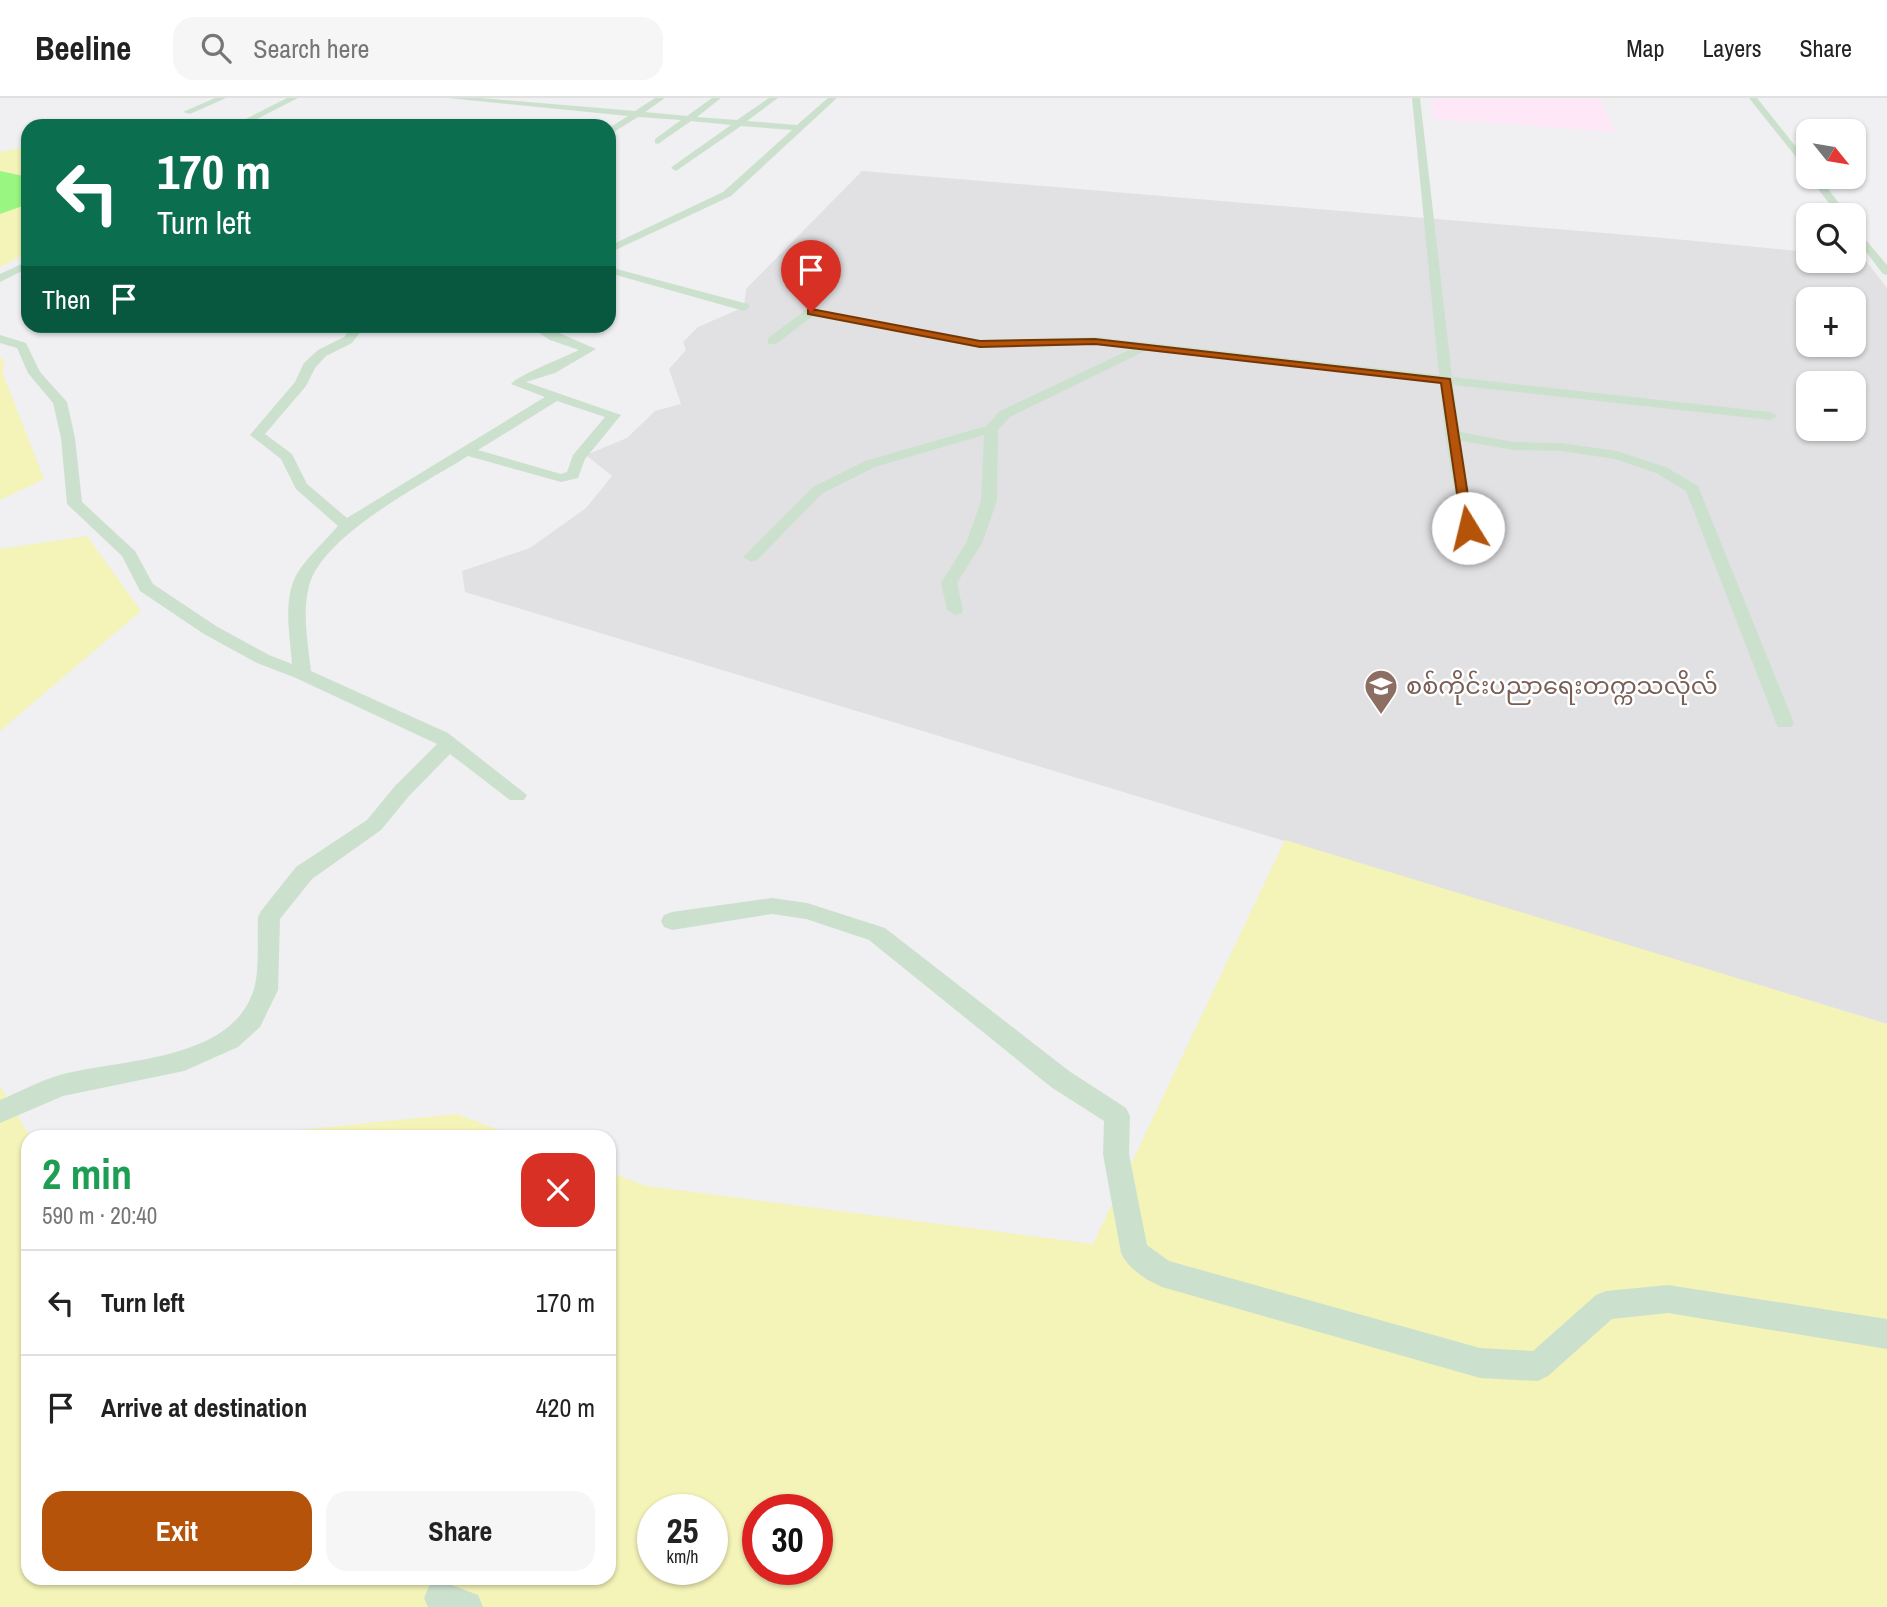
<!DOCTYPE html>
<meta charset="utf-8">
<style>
body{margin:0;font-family:"Archivo Narrow","Noto Sans Myanmar",sans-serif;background:#f6f6f6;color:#222;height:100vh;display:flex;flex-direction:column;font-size:26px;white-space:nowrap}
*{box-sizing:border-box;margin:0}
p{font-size:23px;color:#767676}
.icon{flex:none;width:38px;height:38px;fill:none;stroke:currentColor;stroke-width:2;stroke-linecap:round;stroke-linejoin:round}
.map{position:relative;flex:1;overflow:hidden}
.sheet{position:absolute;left:21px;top:1032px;width:595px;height:455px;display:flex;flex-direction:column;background:#fff;border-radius:21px;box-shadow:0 2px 5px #0004}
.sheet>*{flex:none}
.guide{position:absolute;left:21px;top:21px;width:595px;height:214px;border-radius:21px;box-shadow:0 2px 5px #0004;background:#0b6e4f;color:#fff;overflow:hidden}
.needle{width:46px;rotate:120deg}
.buttons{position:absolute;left:1796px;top:21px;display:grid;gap:14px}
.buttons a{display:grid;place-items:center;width:70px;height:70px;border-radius:14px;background:#fff;box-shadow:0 2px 5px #0004;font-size:35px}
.speed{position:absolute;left:637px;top:1396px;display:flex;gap:14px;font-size:35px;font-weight:700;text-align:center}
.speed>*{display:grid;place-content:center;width:91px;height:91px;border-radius:50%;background:#fff;box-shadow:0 2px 5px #0004;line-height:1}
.speed small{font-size:18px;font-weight:400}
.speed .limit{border:10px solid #d22;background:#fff;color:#111}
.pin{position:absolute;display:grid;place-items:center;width:60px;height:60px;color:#fff;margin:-72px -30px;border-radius:50% 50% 50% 0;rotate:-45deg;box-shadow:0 0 7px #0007}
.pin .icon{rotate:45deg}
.me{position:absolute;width:77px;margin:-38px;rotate:351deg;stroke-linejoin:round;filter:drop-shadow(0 0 5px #0008)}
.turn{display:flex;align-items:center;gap:24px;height:147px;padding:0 21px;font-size:32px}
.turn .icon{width:91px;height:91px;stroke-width:2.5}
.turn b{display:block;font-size:49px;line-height:60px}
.then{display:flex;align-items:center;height:66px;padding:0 21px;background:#0003;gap:14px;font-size:26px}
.round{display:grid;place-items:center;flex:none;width:74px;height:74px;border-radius:21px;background:#f6f6f6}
.head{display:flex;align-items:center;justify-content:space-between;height:119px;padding:0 21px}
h1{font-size:42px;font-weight:700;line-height:52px;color:#1e9e55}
.primary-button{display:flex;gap:14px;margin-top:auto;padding:14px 21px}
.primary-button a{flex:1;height:80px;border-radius:21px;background:#b45309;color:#fff;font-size:28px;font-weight:700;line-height:80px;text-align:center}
.primary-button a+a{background:#f6f6f6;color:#222}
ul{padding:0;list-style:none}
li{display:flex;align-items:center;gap:21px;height:105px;padding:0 21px;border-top:2px solid #e0e0e0}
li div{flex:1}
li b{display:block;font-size:26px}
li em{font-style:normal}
header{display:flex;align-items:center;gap:42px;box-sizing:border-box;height:98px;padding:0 35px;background:#fff;border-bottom:2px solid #e0e0e0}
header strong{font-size:33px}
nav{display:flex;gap:38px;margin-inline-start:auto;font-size:24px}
.search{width:490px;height:63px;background:#f6f6f6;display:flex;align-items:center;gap:18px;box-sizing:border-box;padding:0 24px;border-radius:21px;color:#767676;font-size:26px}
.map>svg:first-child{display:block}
.commercial{fill:#fee7f7}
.education{fill:#e1e1e3;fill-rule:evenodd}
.green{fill:#f4f3b8;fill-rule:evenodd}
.water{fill:#98f681}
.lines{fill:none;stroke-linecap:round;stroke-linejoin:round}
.street{fill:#cce1cd;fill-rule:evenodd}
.route{fill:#b45309;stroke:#753606;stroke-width:2}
.labels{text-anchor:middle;stroke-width:5;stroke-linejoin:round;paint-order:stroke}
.education-label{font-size:24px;fill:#785e54;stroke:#fff;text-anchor:start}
</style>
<header>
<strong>Beeline</strong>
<div class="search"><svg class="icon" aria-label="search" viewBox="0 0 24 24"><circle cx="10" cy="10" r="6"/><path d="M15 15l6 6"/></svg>Search here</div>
<nav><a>Map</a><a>Layers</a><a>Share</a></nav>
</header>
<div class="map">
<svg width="1887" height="1509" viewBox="0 0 1887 1509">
<rect width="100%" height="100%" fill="#f0eff2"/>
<path class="commercial" d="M1430 0H1599L1616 34 1434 21Z"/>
<path class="education" d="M862 73 1664 140 1808 154V163H1853V159H1863L1887 190V926L465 494 462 473 530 450 586 410 612 378 586 357 627 340 655 313 681 306 669 271 686 252 683 244 698 229 744 209 746 191ZM1808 201H1853V247H1808ZM1808 285H1853V331H1808Z"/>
<path class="green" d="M28 49V155L0 169V54Z
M0 259 4 263 3 276 44 381 0 402Z
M87 438 141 513 0 633V451Z
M1285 742 1887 926V1509H0V988L30 1039 28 1480H609V1074L646 1088 1093 1146ZM653 1412H712V1472H653ZM758 1412H817V1472H758Z
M457 1016 517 1039H233Z"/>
<path class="water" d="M0 73 28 79V106L0 116Z"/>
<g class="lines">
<path class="street" d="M215 0H226L190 16 183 14Z
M287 0H298L243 28H232Z
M448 0H481L635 13 655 0H665L645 14 687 18 712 0H721L697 19 737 22 769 0H778L747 23 797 27 828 0H837L731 98 609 155V148L723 94 792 32 741 28 676 73 671 70 673 68 731 27 691 23 658 46 655 45V41L681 22 638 19 609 37V30L628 18Z
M1412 0H1420L1452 279 1770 314 1777 318 1770 322 1453 287 1460 334 1514 344 1561 345 1617 353 1666 369 1698 388 1794 625 1792 629H1778L1776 625 1686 393 1656 375 1615 361 1561 353 1514 352 1461 343 1479 454 1477 457H1465L1445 337 1440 285 1147 252 1010 319 998 332 997 403 982 445 957 485 963 512 961 516 955 517 947 512 941 485 966 445 981 403 984 337 875 369 823 395 757 462 751 464 743 459 813 389 865 363 986 328 1000 313 1131 251 1095 247 980 250 813 218 776 246H768V240L807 211 980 242 1095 239 1439 277Z
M1749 0H1757L1808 64V74Z
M1809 79H1819L1848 117H1838Z
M1853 127 1887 167V177L1883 176 1853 137Z
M28 163V170L0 184V176Z
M609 169 748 206 750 209 744 213 609 175Z
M353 228H365L352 245 326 258 315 270 306 288 265 336 292 356 307 386 347 420 545 299 511 286C518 277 565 259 579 252L550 242 529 228H543L596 251 555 275 526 284 621 317 585 361 578 380 561 384 468 358C425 385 322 437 309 488 302 515 308 546 311 573L448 635 527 697 524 702H510L450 656 409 698 381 732 312 781 280 821 278 892 260 929 238 949 184 973 63 998 0 1025V1002C19 994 39 983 60 977 119 961 229 964 253 894 260 875 257 840 258 819L261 813 296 769 367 722 395 688 437 646 296 580 257 565 204 536 140 493 122 458 67 406 61 340 53 305 28 275 17 250 0 245V237L26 245 40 274 67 304 75 340 82 404 135 453 153 486 216 528 269 557 292 566C290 537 282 500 298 474 309 457 325 443 338 428L296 391 281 361 250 337 295 284 304 265 318 252 344 239ZM557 303 605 319 573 357 567 374 561 376 478 352Z
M772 800 807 805 885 830 1069 973 1126 1010 1130 1018 1129 1056 1147 1147 1169 1163 1480 1250 1533 1253 1596 1197 1606 1193 1668 1187 1887 1221V1251L1668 1215 1612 1221 1548 1278 1538 1283 1480 1280 1162 1189C1146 1182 1128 1171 1121 1155L1103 1056 1104 1023 1051 989 869 842 806 821 772 816 672 832 664 829 661 823 664 817 672 814Z
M441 1483 478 1497 483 1509H428L424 1500 429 1488Z"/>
</g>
<path class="route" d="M811 211 980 243 1095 241 1450 281 1473 430 1468 434 1462 430 1441 285 1095 246 980 249 808 216V212Z"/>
<defs>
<symbol id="university-pin" viewBox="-11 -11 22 30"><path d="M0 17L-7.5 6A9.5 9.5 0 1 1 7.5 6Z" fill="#8d6e63" stroke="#fff"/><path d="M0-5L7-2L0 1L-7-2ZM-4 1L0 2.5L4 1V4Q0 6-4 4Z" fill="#fff"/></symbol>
</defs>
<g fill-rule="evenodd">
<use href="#university-pin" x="1362" y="569" width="38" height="52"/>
</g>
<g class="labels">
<g class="education-label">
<text x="1406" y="596">စစ်ကိုင်းပညာရေးတက္ကသလိုလ်</text>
</g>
</g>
</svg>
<div class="buttons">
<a><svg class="needle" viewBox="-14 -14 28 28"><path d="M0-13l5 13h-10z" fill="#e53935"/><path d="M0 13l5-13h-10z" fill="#767676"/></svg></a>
<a><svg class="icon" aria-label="search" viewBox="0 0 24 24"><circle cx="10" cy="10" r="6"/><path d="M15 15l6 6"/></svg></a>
<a>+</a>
<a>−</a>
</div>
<div class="speed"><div>25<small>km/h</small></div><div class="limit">30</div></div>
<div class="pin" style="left:811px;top:214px;background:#d93025"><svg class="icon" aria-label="arrive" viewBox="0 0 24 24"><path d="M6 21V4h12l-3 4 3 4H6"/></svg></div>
<svg class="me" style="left:1468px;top:430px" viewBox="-20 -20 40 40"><circle r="19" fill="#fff"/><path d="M0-13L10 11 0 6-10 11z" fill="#b45309"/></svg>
<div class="guide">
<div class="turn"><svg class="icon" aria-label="left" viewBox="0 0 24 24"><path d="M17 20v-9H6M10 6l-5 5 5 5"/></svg><div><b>170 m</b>Turn left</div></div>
<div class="then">Then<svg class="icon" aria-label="arrive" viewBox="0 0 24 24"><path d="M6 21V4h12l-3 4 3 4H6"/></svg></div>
</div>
<section class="sheet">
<div class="head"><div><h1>2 min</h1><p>590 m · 20:40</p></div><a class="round" style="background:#d93025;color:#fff"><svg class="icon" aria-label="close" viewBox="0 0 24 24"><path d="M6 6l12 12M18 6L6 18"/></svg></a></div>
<ul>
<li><svg class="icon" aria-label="left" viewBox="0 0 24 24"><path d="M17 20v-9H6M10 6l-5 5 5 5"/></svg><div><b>Turn left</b></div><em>170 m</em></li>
<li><svg class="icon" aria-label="arrive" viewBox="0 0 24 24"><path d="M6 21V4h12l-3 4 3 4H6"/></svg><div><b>Arrive at destination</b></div><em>420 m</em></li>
</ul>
<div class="primary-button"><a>Exit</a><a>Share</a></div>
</section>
</div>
